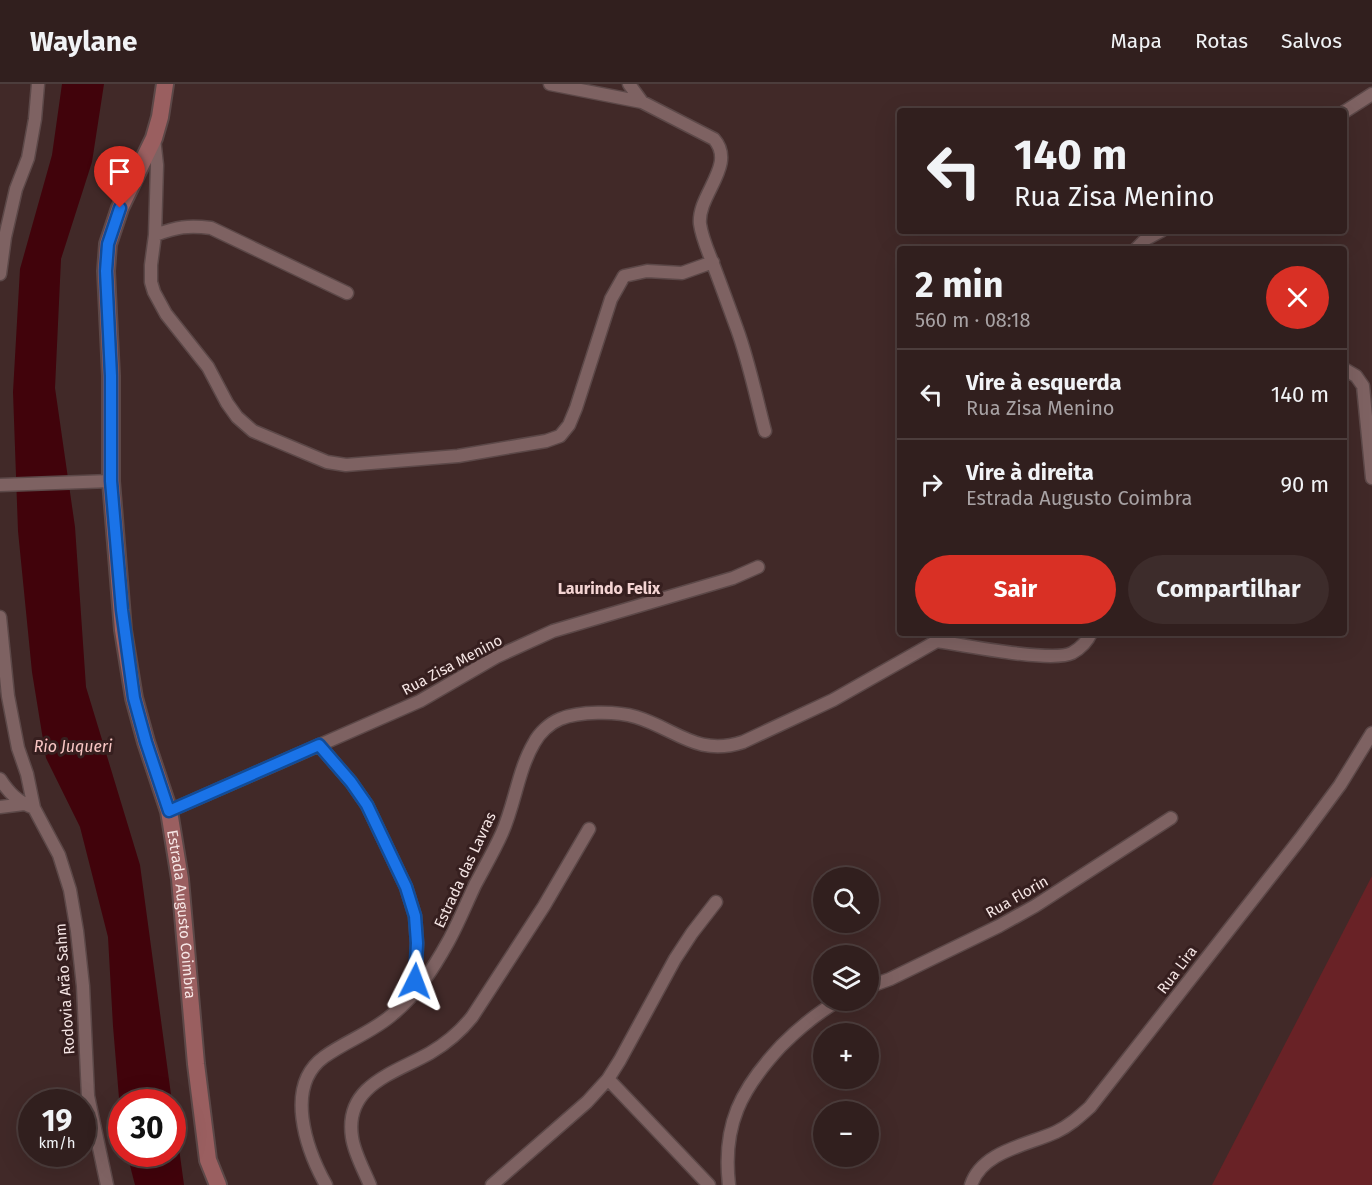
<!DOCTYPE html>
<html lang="pt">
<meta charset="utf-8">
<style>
body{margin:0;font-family:"Fira Sans",sans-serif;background:#3d2c2b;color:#f1f3f6;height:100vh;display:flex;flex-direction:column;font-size:22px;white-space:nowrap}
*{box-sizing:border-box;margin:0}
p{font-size:20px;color:#a8a2a4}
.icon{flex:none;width:33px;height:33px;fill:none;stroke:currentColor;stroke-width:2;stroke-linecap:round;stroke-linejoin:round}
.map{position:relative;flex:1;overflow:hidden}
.drawer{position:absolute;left:897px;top:162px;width:450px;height:390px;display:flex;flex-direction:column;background:#311f1e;border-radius:6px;box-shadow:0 6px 24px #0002,0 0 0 2px #4c3d3c}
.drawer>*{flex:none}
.banner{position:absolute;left:897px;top:24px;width:450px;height:126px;border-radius:6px;box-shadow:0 6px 24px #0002,0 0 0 2px #4c3d3c;background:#311f1e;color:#f1f3f6;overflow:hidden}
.buttons{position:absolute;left:813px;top:783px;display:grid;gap:12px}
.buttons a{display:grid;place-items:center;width:66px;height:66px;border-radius:50%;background:#311f1e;box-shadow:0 6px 24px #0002,0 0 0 2px #4c3d3c;font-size:30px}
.speed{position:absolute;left:18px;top:1005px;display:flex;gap:12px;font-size:30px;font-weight:700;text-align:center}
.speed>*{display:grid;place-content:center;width:78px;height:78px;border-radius:50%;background:#311f1e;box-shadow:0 6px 24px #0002,0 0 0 2px #4c3d3c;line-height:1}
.speed small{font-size:15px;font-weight:400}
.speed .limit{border:9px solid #d22;background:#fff;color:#111}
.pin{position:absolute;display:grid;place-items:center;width:51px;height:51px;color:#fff;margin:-62px -26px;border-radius:50% 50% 50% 0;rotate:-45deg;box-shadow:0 0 6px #0007}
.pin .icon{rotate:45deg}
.me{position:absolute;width:66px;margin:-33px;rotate:3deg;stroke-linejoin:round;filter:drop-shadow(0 0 4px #0008)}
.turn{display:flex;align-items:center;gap:21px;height:126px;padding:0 18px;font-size:27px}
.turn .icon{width:78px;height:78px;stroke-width:2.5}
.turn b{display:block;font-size:42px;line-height:51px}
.round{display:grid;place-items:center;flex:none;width:63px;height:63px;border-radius:32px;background:#3d2c2b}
.overview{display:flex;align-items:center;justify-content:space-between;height:102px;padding:0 18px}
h1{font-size:36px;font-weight:700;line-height:45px}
.primary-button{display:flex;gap:12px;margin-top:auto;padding:12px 18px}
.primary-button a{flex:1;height:69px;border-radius:36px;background:#d93025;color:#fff;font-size:24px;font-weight:700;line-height:69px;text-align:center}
.primary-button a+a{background:#3d2c2b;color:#f1f3f6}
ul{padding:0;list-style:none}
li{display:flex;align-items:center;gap:18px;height:90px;padding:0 18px;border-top:2px solid #4c3d3c}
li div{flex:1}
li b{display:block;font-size:22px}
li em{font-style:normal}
header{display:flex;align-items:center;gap:36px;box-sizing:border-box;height:84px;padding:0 30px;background:#311f1e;border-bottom:2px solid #4c3d3c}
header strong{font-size:28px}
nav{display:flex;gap:33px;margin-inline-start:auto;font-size:21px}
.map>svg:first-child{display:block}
.green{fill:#692226}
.water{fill:#41030b}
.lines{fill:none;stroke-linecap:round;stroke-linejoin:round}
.street-casing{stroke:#5c4848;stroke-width:15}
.secondary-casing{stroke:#5c4848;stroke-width:20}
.street{stroke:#7e6262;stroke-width:12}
.secondary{stroke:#9a5f60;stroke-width:16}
.route-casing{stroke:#114b97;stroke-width:15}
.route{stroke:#1a73e8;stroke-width:10}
.labels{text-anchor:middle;stroke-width:6;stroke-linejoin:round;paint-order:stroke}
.street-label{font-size:15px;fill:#f6e6e5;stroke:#361f1f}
.neighbourhood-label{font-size:16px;font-weight:bold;fill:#f4d4d3;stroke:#361f1f}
.water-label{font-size:16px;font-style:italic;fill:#f9c6c4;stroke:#361f1f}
</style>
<header>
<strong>Waylane</strong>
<nav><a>Mapa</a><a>Rotas</a><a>Salvos</a></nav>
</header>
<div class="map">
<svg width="1372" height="1101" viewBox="0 0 1372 1101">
<rect width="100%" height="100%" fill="#412928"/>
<path class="green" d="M1372 792V1101H1212Z"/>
<path class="water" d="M62 0H104L92 78 61 175 55 304 75 443 86 603 140 781 172 1018H122L121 1038 113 942 108 853 80 743 46 674 32 588 18 447 13 308 20 185 52 71Z
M173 1020 184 1101H135L127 1070H172Z"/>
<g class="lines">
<defs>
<path id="street" d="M550 0 642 18 714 55C737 81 697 111 700 140 702 154 708 167 713 180 721 201 729 223 737 245 749 278 756 313 765 347
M629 0 642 18
M1344 28 1372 10
M154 54 157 81 155 151 151 181V198L154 208 166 230 208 283 227 319 237 333 253 347 327 378 346 381 458 372 546 357 560 352 569 341 576 324 611 215 624 192 647 187 682 189 713 178
M155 151C177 143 188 141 211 144L347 209
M1136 165 1146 155 1161 147
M0 190 5 153 16 105 28 74 35 35 38 0
M1344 285 1356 292 1363 302 1372 394
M0 401 111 397
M0 533 8 612 18 664 27 690 34 724 59 771 70 806 77 847 83 902 88 1012 107 1101
M937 557C963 561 1052 579 1072 569 1081 564 1087 558 1091 549
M319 661 351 698 367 721 406 803 415 832 417 859 415 910
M0 695C9 709 18 718 34 724
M0 723 24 720
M169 727 420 617 496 573 553 547 733 494 758 483
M868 903 890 895 999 842 1035 822 1171 734
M608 995 709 1101
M326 1101C306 1065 284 1002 324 973 346 957 373 948 393 930 417 910 433 885 448 858 458 840 466 820 475 801 484 784 494 767 502 749 515 720 518 686 534 659 539 649 550 639 560 635 579 627 617 627 636 633 676 645 697 673 743 658L833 616 937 557 946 549
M370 1101C364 1086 354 1069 352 1053 344 1001 395 989 430 969 447 959 460 948 472 933L544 822 589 745
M492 1101 587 1018 608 995 620 976 675 875 692 849 716 818
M729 1101C722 1041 741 1005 781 962 798 945 818 928 840 916
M971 1101C982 1067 1028 1061 1056 1048 1069 1042 1079 1033 1090 1023L1300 755 1340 701 1372 649"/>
<g id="secondary">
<path id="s1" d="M165 0 160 33 154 54 120 124 108 160 106 187 111 292V397L123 546 134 614 146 658 169 727 180 795 196 980 208 1076 218 1101"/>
</g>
</defs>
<use href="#street" class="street-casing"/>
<use href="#secondary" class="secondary-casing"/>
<use href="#street" class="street"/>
<use href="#secondary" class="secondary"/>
</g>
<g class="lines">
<defs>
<path id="route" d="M120 124 108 160 106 187 111 292V397L122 526 134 614 146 658 169 727 319 661 351 698 367 721 406 803 415 832 417 859 415 897"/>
</defs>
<use href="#route" class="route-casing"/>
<use href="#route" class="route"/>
</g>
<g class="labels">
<g class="street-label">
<text transform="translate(452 581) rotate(-28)" y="5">Rua Zisa Menino</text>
<text transform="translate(465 786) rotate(-65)" y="5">Estrada das Lavras</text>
<text transform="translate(1017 813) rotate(-30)" y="5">Rua Florin</text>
<text dy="5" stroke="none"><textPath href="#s1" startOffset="849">Estrada Augusto Coimbra</textPath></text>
<text transform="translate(1177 886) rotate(-53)" y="5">Rua Lira</text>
<text transform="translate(65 905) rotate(-94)" y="5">Rodovia Arão Sahm</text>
</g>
<g class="neighbourhood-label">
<text x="609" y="510">Laurindo Felix</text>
</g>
<g class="water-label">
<text x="73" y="668">Rio Juqueri</text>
</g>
</g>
</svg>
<div class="buttons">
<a><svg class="icon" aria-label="search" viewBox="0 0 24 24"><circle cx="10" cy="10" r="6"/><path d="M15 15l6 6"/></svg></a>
<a><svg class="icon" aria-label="layers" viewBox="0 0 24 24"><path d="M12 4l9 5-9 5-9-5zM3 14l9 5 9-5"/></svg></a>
<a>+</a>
<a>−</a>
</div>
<div class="speed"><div>19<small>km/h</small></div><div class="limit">30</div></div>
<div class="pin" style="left:120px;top:124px;background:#d93025"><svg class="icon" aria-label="arrive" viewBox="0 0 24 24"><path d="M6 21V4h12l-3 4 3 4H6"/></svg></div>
<svg class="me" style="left:415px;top:897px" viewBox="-20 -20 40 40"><path d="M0-17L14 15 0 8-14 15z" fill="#1a73e8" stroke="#fff" stroke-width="4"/></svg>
<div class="banner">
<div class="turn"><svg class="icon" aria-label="left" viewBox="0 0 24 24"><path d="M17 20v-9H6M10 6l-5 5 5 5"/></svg><div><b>140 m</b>Rua Zisa Menino</div></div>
</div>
<section class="drawer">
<div class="overview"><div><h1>2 min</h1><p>560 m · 08:18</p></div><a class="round" style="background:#d93025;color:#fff"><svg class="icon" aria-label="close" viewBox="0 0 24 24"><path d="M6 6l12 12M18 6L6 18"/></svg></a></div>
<ul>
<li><svg class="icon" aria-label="left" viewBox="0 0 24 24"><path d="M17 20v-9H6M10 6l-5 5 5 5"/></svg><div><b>Vire à esquerda</b><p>Rua Zisa Menino</p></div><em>140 m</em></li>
<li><svg class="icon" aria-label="right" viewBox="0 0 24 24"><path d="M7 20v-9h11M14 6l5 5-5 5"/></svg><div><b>Vire à direita</b><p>Estrada Augusto Coimbra</p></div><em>90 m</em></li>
</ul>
<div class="primary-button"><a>Sair</a><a>Compartilhar</a></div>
</section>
</div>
